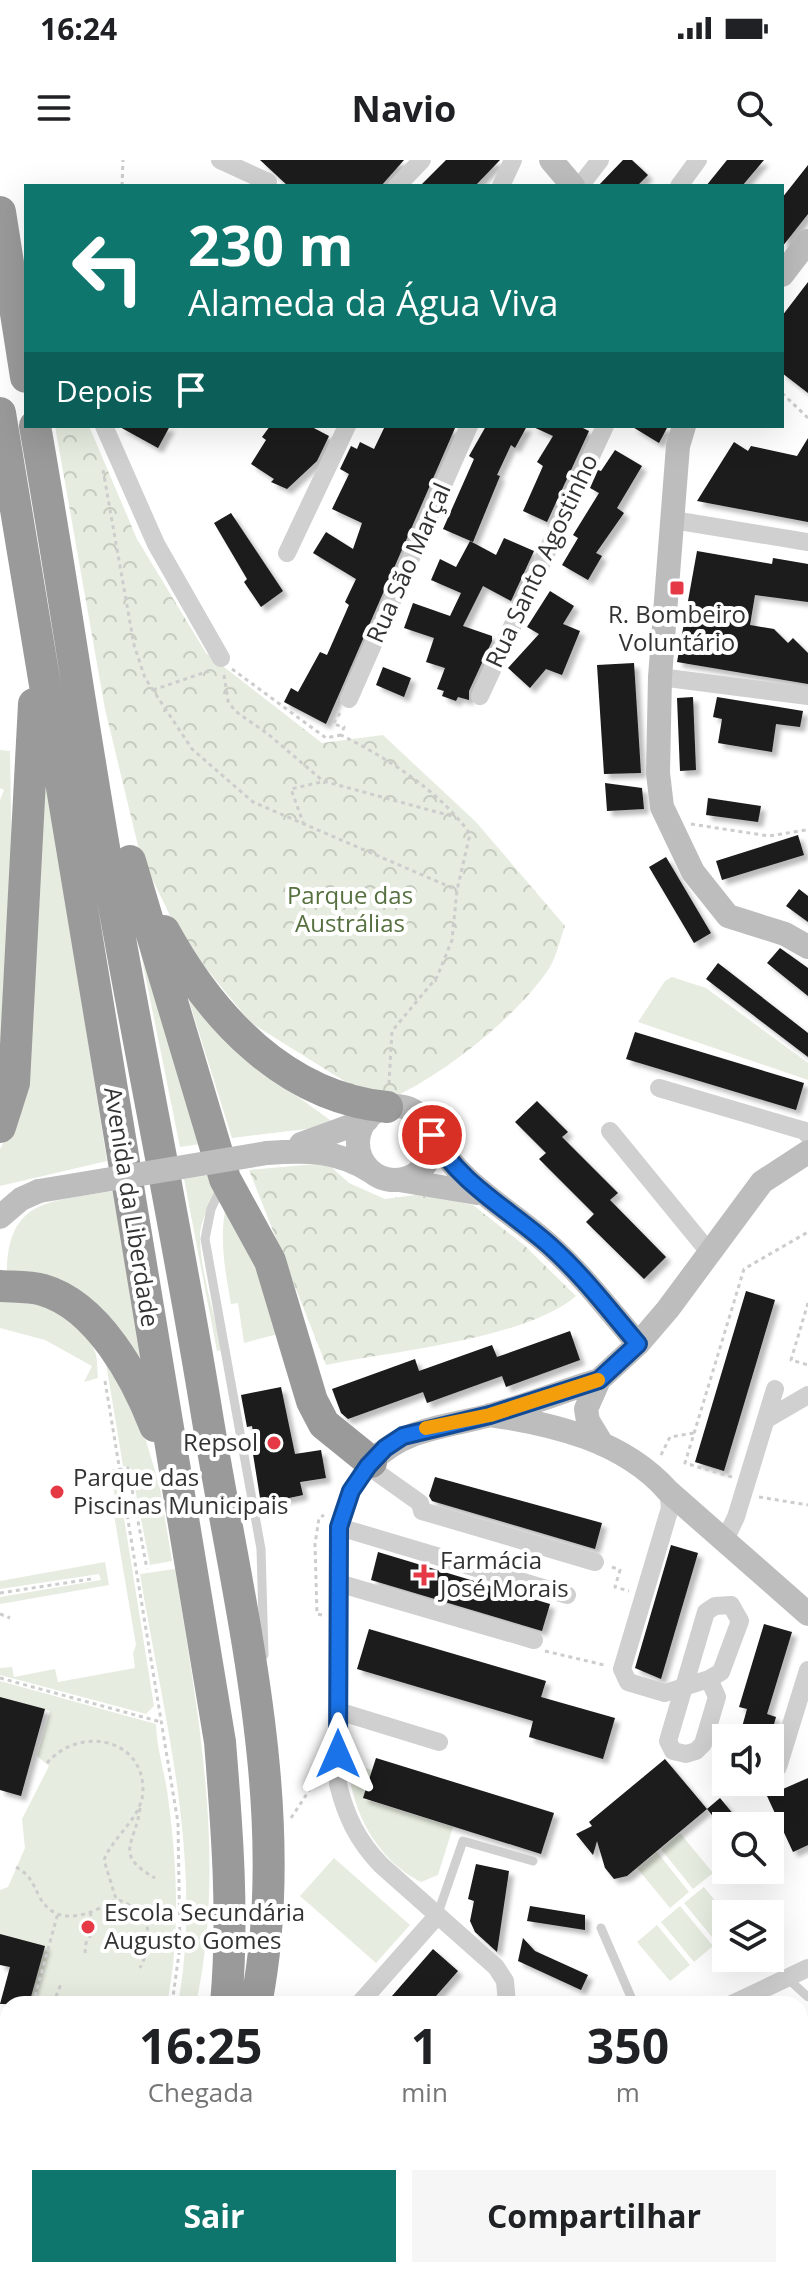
<!DOCTYPE html>
<html lang="pt">
<meta charset="utf-8">
<style>
body{margin:0;font-family:"Open Sans",sans-serif;background:#f6f6f6;color:#202124;height:100vh;display:flex;flex-direction:column;font-size:30px;white-space:nowrap}
*{box-sizing:border-box;margin:0}
p{font-size:26px;color:#757577}
.icon{flex:none;width:44px;height:44px;fill:none;stroke:currentColor;stroke-width:2;stroke-linecap:round;stroke-linejoin:round}
.map{position:relative;flex:1;overflow:hidden}
.panel{position:absolute;left:0px;top:1836px;width:808px;height:282px;display:flex;flex-direction:column;background:#fff;border-radius:24px 24px 0 0;box-shadow:0 8px 32px #0002}
.panel>*{flex:none}
.guide{position:absolute;left:24px;top:24px;width:760px;height:244px;border-radius:0px;box-shadow:0 8px 32px #0002;background:#0f766e;color:#fff;overflow:hidden}
.controls{position:absolute;left:712px;top:1564px;display:grid;gap:16px}
.controls a{display:grid;place-items:center;width:72px;height:72px;border-radius:0px;background:#fff;box-shadow:0 8px 32px #0002;font-size:40px}
.pin{position:absolute;display:grid;place-items:center;width:68px;height:68px;color:#fff;margin:-34px;border:4px solid #fff;border-radius:50%;box-shadow:0 2px 8px #0007}
.me{position:absolute;width:88px;margin:-44px;rotate:0deg;stroke-linejoin:round;filter:drop-shadow(0 0 6px #0008)}
.turn{display:flex;align-items:center;gap:28px;height:168px;padding:0 32px;font-size:36px}
.turn .icon{width:104px;height:104px;stroke-width:2.5}
.turn b{display:block;font-size:56px;line-height:68px}
.then{display:flex;align-items:center;height:76px;padding:0 32px;background:#0003;gap:16px;font-size:30px}
.eta{display:flex;justify-content:space-evenly;align-items:center;height:136px;text-align:center}
.eta b{font-size:48px;font-weight:700;line-height:56px}
.cta{display:flex;gap:16px;margin-top:auto;padding:16px 32px}
.cta a{flex:1;height:92px;border-radius:0px;background:#0f766e;color:#fff;font-size:32px;font-weight:700;line-height:92px;text-align:center}
.cta a+a{background:#f6f6f6;color:#202124}
.status{display:flex;justify-content:space-between;align-items:center;height:56px;padding:0 40px;background:#fff;direction:ltr}
.status svg{height:22px;fill:currentColor}
header{display:flex;justify-content:space-between;align-items:center;height:104px;padding:0 32px;background:#fff;font-size:36px;font-weight:700}
.map>svg:first-child{display:block}
.green{fill:#e6ecdf}
.forest{fill:url(#forest-crowns)}
.building{fill:#1a1a1a;filter:url(#shadow)}
.lines{fill:none;stroke-linecap:round;stroke-linejoin:round}
.path{stroke:#cdcdcd;stroke-width:3;stroke-dasharray:4 4;stroke-linecap:butt}
.lane{stroke:#d0d0d0;stroke-width:9}
.street{stroke:#d0d0d0;stroke-width:18}
.secondary{stroke:#bdbdbd;stroke-width:24}
.highway{stroke:#9a9a9a;stroke-width:32}
.tram{stroke:#888;stroke-width:2}
.secondary-bridge{stroke:#bdbdbd;stroke-width:24}
.route-casing{stroke:#114b97;stroke-width:20}
.route{stroke:#1a73e8;stroke-width:14}
.slow{stroke:#f59e0b;stroke-width:14}
.poi-dot{fill:#e63946;stroke:#fff;stroke-width:3}
.labels{text-anchor:middle;stroke-width:8;stroke-linejoin:round;paint-order:stroke}
.street-label{font-size:24px;fill:#333;stroke:#fff}
.poi-label{font-size:24px;fill:#333;stroke:#fff;text-anchor:start}
.park-label{font-size:24px;fill:#56703f;stroke:#fff}
</style>
<div class="status"><b>16:24</b><svg viewBox="0 0 49 12"><path d="M0 12V9h3v3zM5 12V6h3v6zM10 12V3h3v9zM15 12V0h3v12zM26 1h20v11H26zM47 4h2v5h-2z"/></svg></div>
<header><svg class="icon" aria-label="menu" viewBox="0 0 24 24"><path d="M4 6h16M4 12h16M4 18h16"/></svg>Navio<svg class="icon" aria-label="search" viewBox="0 0 24 24"><circle cx="10" cy="10" r="6"/><path d="M15 15l6 6"/></svg></header>
<div class="map">
<svg width="808" height="2117" viewBox="0 0 808 2117">
<defs>
<pattern id="forest-crowns" width="20" height="18" patternUnits="userSpaceOnUse" patternTransform="scale(2)"><rect width="20" height="18" fill="#e6ecdf"/><path d="M2 6a3 3 0 1 1 6 0M12 15a3 3 0 1 1 6 0" fill="none" stroke="#c6cbc0"/></pattern>
<filter id="shadow"><feDropShadow dx="5" dy="5" stdDeviation="2" flood-color="#0004"/></filter>
</defs>
<rect width="100%" height="100%" fill="#fff"/>
<path class="green" d="M0 590 10 591 12 707 0 910V640L4 630 0 628Z
M45 612 107 1001 0 1026V989L24 944Z
M128 730 208 983 180 987Z
M672 817 706 828 808 903V920L638 862 665 821Z
M185 828 283 926 330 960 331 966 232 978Z
M217 1014C220 1033 199 1056 200 1079 201 1115 215 1154 222 1190L217 1191 184 1019Z
M114 1031 149 1227 125 1190 7 1120C5 1038 48 1042 114 1031Z
M226 1045 250 1088 282 1173 244 1183 238 1143 231 1144C225 1109 219 1080 226 1045Z
M0 1137C33 1136 85 1159 95 1192 98 1200 97 1210 98 1218L84 1222 92 1206 45 1180 0 1168Z
M105 1197 139 1257 160 1328 172 1401 150 1405 131 1308 123 1306Z
M117 1314 154 1546 146 1554 0 1515V1508L12 1507 14 1517 55 1509 58 1522 135 1508 133 1493 136 1485 113 1349 117 1348 111 1315Z
M105 1402 109 1425 0 1444V1437L101 1420 99 1414 0 1429V1421Z
M175 1409C198 1553 227 1699 196 1844H178C204 1701 163 1555 140 1414Z
M0 1521 156 1564C157 1589 163 1606 167 1630 177 1701 181 1773 167 1844H29L0 1774V1730L8 1727 25 1688 22 1659 49 1606 37 1596 50 1551 0 1537Z
M348 1603 372 1610 364 1639 453 1667 438 1715 421 1722C377 1700 351 1651 348 1603Z
M680 1673 713 1713 693 1729 661 1689Z
M657 1692 689 1732 670 1748 637 1708Z
M334 1698 410 1765 376 1803 300 1736Z
M704 1727 726 1754V1775L717 1783 684 1743Z
M680 1746 713 1786 694 1802 661 1762Z
M657 1765 690 1805 670 1821 637 1782Z
M0 1897 8 1899V2011L0 2006Z"/>
<path class="forest" d="M55 266H89L137 379 206 493 322 583 383 575 476 662 565 766C560 779 557 795 550 807 518 856 447 912 394 937L349 924 251 863 181 778 140 694 105 549Z
M327 1003 349 1023 385 1039 422 1034 473 1045 525 1086 576 1136C526 1179 393 1191 326 1205L249 1010Z"/>
<path class="building" d="M260 0H404L381 26H288Z
M446 0H500L475 26H420Z
M623 0H632L648 15 637 26H598Z
M727 0H764L742 26H706Z
M808 5V54L782 87V38Z
M808 122V233L782 213V156Z
M118 266H170L158 288Z
M270 266H310L329 276 317 301 287 329 271 322 274 319 251 304 266 280 262 277Z
M385 266 455 268 326 564 284 542 291 528 298 532 320 492 327 495 349 445 345 442 356 419 313 393 326 372 353 389 362 363 332 349 349 314 340 309 351 286 357 289 360 282 374 289Z
M486 266H527L515 288 511 285 497 315 500 316 473 382 443 369 474 299 469 296Z
M531 266H579L589 271 547 362 523 351 543 306 537 302 553 276Z
M631 266H668L659 283Z
M808 278V362L697 341 734 282 748 291 751 286 797 296Z
M615 290 642 306 617 348 624 353 596 393 602 396 588 420 562 405 578 378 573 375 599 333 590 328 598 310 601 311Z
M231 353 283 431 261 447 244 422 247 419 214 363Z
M504 378 534 391 511 441 483 426 463 466 492 476V481L469 531V540L458 537 456 541 442 536 444 531 437 529 445 508 426 502 434 478 404 468 413 443 450 456 461 433 431 420 440 399 456 407 470 381 496 395Z
M697 391 772 404 773 398 808 404V442L755 435 750 465 774 469 788 483 793 478 808 493V524L677 502Z
M550 431 574 446 563 464 580 471 562 515 546 509 530 528 508 508 539 474 527 467Z
M634 503 641 613 604 614 597 505Z
M383 507 411 518 404 537 376 525Z
M693 537 696 610 680 611 677 538Z
M717 537 803 551 800 567 776 564 772 592 718 583 722 559 713 557Z
M605 623 642 628 644 649 607 651Z
M708 638 761 646 758 662 706 655Z
M798 675 804 695 722 720 716 701Z
M666 697 711 773 694 783 649 707Z
M799 729 808 736V762L786 746Z
M780 788 808 808V836L767 803Z
M718 803 808 873V897L706 819Z
M635 872 804 923 796 950 626 899Z
M537 941 568 972 562 977 618 1033 610 1040 666 1097 644 1119 586 1062 594 1054 539 999 546 993 515 962Z
M746 1131 775 1140 724 1311 695 1302Z
M570 1171 580 1200 506 1227 502 1216 427 1243 423 1232 348 1259 341 1253 332 1229 415 1199 419 1211 492 1185 497 1197Z
M281 1227 295 1294 321 1290 326 1318 300 1322 303 1335 261 1344 253 1294 257 1292 252 1266 247 1267 241 1235Z
M435 1317 602 1363 595 1389 432 1341 429 1336Z
M671 1385 698 1393 661 1519 635 1508Z
M378 1392 550 1444 542 1471 371 1420Z
M764 1464 792 1472 767 1554 776 1557 770 1578H739L747 1549 739 1547Z
M369 1469 546 1521 541 1537 615 1558 603 1599 529 1577 533 1561 357 1509Z
M0 1537 45 1549 21 1636 0 1630Z
M376 1598 554 1653 541 1694 363 1638Z
M665 1599 707 1649 627 1716 614 1719 605 1708 597 1681 593 1695 576 1674 592 1666 589 1662Z
M808 1618V1685L793 1692 767 1636Z
M720 1638 743 1666H721L707 1649Z
M476 1704 509 1711 497 1792 475 1772 470 1761 474 1741 468 1739Z
M530 1746 585 1755V1770L527 1761Z
M0 1774 45 1786 29 1844H0L10 1807 0 1805Z
M523 1778 535 1791 588 1815 581 1830 518 1801Z
M433 1789 458 1811 429 1844H385Z"/>
<g class="lines">
<path class="path" d="M122 26 123 0
M782 233 808 258
M103 310 134 485 145 518 192 589 253 642 457 730
M232 509 326 578 341 575
M224 515 228 541 235 551 268 574 323 621 455 657
M153 530 209 511
M340 553 333 564 344 567 341 575C387 598 440 631 470 674L457 730 452 780 437 817 392 871 389 923
M691 664 769 676 806 670
M304 665 291 629 321 622
M808 1143 791 1200 808 1205
M105 1221 178 1663 180 1786 172 1844
M661 1295 670 1277 694 1273
M103 1313 128 1308 147 1409
M732 1317 685 1303 744 1109 808 1072
M759 1337 808 1345
M612 1407 620 1410 615 1427 629 1431
M0 1433 91 1419
M0 1454 10 1458
M322 1455 317 1454 315 1384 319 1358 324 1355
M545 1491 604 1505
M0 1518 161 1562
M47 1603C79 1566 143 1577 143 1630 143 1657 113 1676 104 1700L116 1739C150 1751 156 1777 140 1808
M140 1648C136 1683 112 1694 155 1718
M291 1658 320 1614
M16 1707C30 1715 32 1722 39 1736 56 1769 91 1755 116 1739
M85 1793 86 1783 95 1767 90 1753
M33 1844 58 1753
M53 1844 61 1824
M8 1938 2 1964 8 1980
M199 2117 205 2110"/>
<path class="lane" d="M222 1026 211 1049 205 1079 261 1389 264 1495
M437 1756 463 1681 533 1701
M601 1768 634 1844
M787 1818 808 1837"/>
<path class="street" d="M220 0 268 22
M397 26 422 0
M501 26 513 0
M580 26 600 0
M679 26 698 0
M104 266 156 384 221 498
M673 360 808 382
M287 393 347 266
M660 517 808 536
M480 536 605 266
M349 539 469 266
M659 928 805 971 808 975
M610 971 709 1092
M767 1259 808 1235
M371 1302 351 1331 339 1367 338 1624C346 1657 358 1681 381 1705L496 1807 505 1821 507 1844
M368 1306 420 1343 422 1351 595 1402
M668 1331 670 1348 622 1509 628 1522 665 1533 709 1519 721 1512 740 1461 731 1445 715 1446 706 1452 668 1581 673 1591 686 1594 696 1591 703 1584 717 1537 709 1519
M339 1367 567 1435
M725 1380 736 1357 775 1229
M338 1423 534 1480
M338 1551 439 1582
M778 1607 808 1510
M359 1844 437 1756
M732 1844 808 1808
M0 2015 8 2021
M138 2110 144 2117
M469 2117 475 2110"/>
<path class="secondary" d="M551 0 573 26
M782 115 808 81
M684 266 678 286 660 517 658 613 662 647 693 712 728 756 785 774 808 787
M358 983a37 37 0 1 1 74 0a37 37 0 1 1-74 0Z
M432 975C459 1023 507 1048 548 1084 582 1114 609 1150 638 1184
M301 984 367 960
M267 993C308 990 337 990 372 1012
M399 1020 477 1033
M0 1057 21 1039 39 1031
M490 1255C554 1264 624 1281 668 1331L808 1454
M602 1284 588 1261 586 1249 599 1220 638 1184 668 1149 762 1022 808 992
M371 1302C406 1267 447 1267 491 1255 528 1245 563 1231 599 1220
M800 2042 808 2033
M800 2109 808 2100
M96 2117 101 2110
M156 2117 160 2110
M734 2117 740 2110"/>
<path class="highway" d="M0 52 26 217
M0 253 220 1582C227 1668 234 1758 226 1844
M35 266C65 435 88 605 119 773 148 934 181 1094 207 1255 238 1444 294 1653 256 1844
M130 701 225 1019 270 1101 312 1241 324 1264 371 1302
M164 771C211 857 285 937 387 947
M0 967 14 923 34 544
M0 1126C14 1127 29 1126 43 1130 98 1146 136 1217 155 1266"/>
<path class="tram" d="M800 2062 808 2053
M752 2117 758 2110"/>
<path class="secondary-bridge" d="M39 1031 267 993"/>
</g>
<g class="lines">
<defs>
<path id="route" d="M338 1594 339 1367 351 1331 368 1306 385 1288 403 1276 490 1255 599 1220 638 1184C609 1150 582 1114 548 1084 507 1048 459 1023 432 975"/>
</defs>
<use href="#route" class="route-casing"/>
<use href="#route" class="route"/>
<path class="slow" d="M426 1268 490 1255 598 1220"/>
</g>
<g class="poi-dot">
<rect x="669" y="420" width="16" height="16" rx="4"/>
<circle cx="274" cy="1283" r="8"/>
<circle cx="57" cy="1332" r="8"/>
<path d="M420 1403h8v8h8v8h-8v8h-8v-8h-8v-8h8z"/>
<circle cx="88" cy="1767" r="8"/>
</g>
<g class="labels">
<g class="street-label">
<text transform="translate(542 401) rotate(-65)" y="8">Rua Santo Agostinho</text>
<text transform="translate(409 403) rotate(-66)" y="8">Rua São Marçal</text>
<text transform="translate(131 1047) rotate(81)" y="8">Avenida da Liberdade</text>
</g>
<g class="poi-label">
<text x="677" y="463" text-anchor="middle">R. Bombeiro<tspan x="677" dy="28">Voluntário</tspan></text>
<text x="258" y="1291" text-anchor="end">Repsol</text>
<text x="73" y="1326">Parque das<tspan x="73" dy="28">Piscinas Municipais</tspan></text>
<text x="440" y="1409">Farmácia<tspan x="440" dy="28">José Morais</tspan></text>
<text x="104" y="1761">Escola Secundária<tspan x="104" dy="28">Augusto Gomes</tspan></text>
</g>
<g class="park-label">
<text x="350" y="744">Parque das<tspan x="350" dy="28">Austrálias</tspan></text>
</g>
</g>
</svg>
<div class="controls">
<a><svg class="icon" aria-label="sound" viewBox="0 0 24 24"><path d="M4 9h4l5-4v14l-5-4H4zM17 9q2 3 0 6"/></svg></a>
<a><svg class="icon" aria-label="search" viewBox="0 0 24 24"><circle cx="10" cy="10" r="6"/><path d="M15 15l6 6"/></svg></a>
<a><svg class="icon" aria-label="layers" viewBox="0 0 24 24"><path d="M12 4l9 5-9 5-9-5zM3 14l9 5 9-5"/></svg></a>
</div>
<div class="pin" style="left:432px;top:975px;background:#d93025"><svg class="icon" aria-label="arrive" viewBox="0 0 24 24"><path d="M6 21V4h12l-3 4 3 4H6"/></svg></div>
<svg class="me" style="left:338px;top:1594px" viewBox="-20 -20 40 40"><path d="M0-17L14 15 0 8-14 15z" fill="#1a73e8" stroke="#fff" stroke-width="4"/></svg>
<div class="guide">
<div class="turn"><svg class="icon" aria-label="left" viewBox="0 0 24 24"><path d="M17 20v-9H6M10 6l-5 5 5 5"/></svg><div><b>230 m</b>Alameda da Água Viva</div></div>
<div class="then">Depois<svg class="icon" aria-label="arrive" viewBox="0 0 24 24"><path d="M6 21V4h12l-3 4 3 4H6"/></svg></div>
</div>
<section class="panel">
<div class="eta">
<div><b>16:25</b><p>Chegada</p></div>
<div><b>1</b><p>min</p></div>
<div><b>350</b><p>m</p></div>
</div>
<div class="cta"><a>Sair</a><a>Compartilhar</a></div>
</section>
</div>
